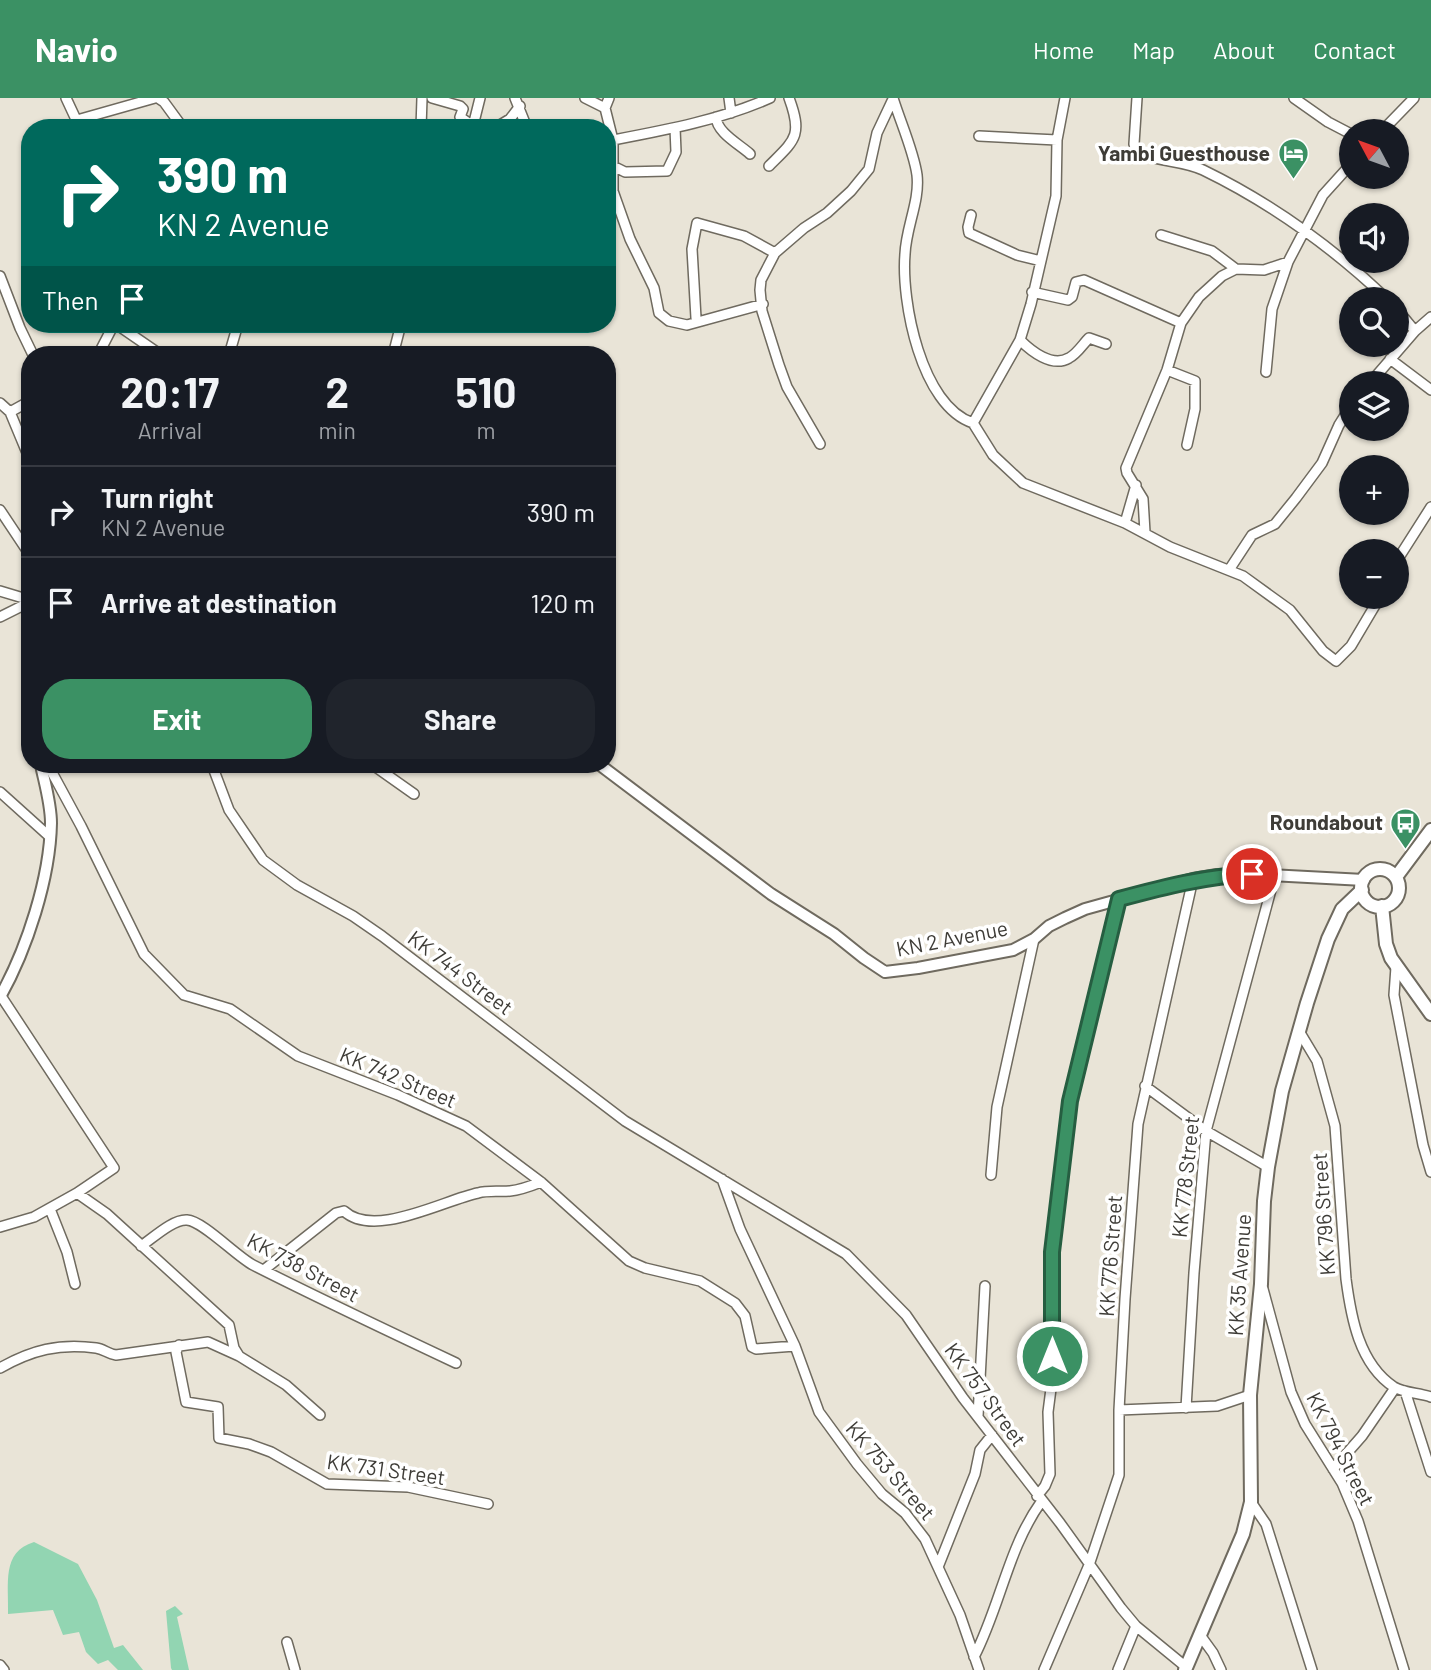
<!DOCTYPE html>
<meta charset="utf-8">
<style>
body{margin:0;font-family:Barlow,sans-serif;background:#20242c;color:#f1f3f6;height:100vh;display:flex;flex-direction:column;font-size:26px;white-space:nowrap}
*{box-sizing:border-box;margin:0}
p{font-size:23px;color:#9ea1a6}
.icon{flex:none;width:38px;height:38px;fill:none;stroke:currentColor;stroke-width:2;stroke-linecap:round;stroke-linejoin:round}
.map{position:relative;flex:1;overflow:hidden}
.side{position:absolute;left:21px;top:248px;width:595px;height:427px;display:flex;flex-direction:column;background:#171b24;border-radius:28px;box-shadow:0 2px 5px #0004}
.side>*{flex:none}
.hud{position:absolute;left:21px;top:21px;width:595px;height:214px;border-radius:28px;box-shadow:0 2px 5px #0004;background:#00695c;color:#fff;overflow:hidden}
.needle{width:46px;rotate:311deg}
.buttons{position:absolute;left:1339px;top:21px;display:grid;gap:14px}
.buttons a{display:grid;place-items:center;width:70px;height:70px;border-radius:50%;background:#171b24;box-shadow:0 2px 5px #0004;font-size:35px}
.pin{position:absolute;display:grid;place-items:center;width:60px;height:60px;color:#fff;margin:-30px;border:4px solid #fff;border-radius:50%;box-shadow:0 2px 7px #0007}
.me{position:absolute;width:77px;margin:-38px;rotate:0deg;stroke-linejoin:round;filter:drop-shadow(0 0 5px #0008)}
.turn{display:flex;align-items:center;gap:24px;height:147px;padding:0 21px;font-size:32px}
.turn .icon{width:91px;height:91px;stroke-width:2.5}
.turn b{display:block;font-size:49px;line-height:60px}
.then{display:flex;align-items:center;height:66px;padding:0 21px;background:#0003;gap:14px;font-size:26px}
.eta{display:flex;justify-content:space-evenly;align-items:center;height:119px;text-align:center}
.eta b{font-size:42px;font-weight:700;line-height:49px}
.primary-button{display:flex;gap:14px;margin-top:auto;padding:14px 21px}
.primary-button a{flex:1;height:80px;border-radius:28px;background:#3b9164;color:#fff;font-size:28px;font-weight:700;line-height:80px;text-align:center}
.primary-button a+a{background:#20242c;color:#f1f3f6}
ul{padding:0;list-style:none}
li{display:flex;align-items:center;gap:21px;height:91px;padding:0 21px;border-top:2px solid #363941}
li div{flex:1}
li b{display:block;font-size:26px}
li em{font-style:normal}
header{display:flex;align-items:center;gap:42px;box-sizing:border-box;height:98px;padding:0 35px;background:#3b9164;color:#fff}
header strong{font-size:33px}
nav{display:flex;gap:38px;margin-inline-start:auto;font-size:24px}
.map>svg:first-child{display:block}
.green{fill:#92d5b2}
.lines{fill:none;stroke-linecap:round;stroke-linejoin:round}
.minor-casing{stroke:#6f6a5f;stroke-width:12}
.tertiary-casing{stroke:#6f6a5f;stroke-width:14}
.secondary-casing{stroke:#6f6a5f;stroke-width:16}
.minor{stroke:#fff;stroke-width:9}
.tertiary{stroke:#fff;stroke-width:10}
.secondary{stroke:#fff;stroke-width:12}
.route-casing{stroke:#265e41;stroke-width:18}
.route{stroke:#3b9164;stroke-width:12}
.labels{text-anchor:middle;stroke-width:7;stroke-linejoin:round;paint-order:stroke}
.poi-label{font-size:21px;font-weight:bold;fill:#3e3c37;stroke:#fff;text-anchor:end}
.street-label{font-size:21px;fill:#3e3c37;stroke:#fff}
</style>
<header>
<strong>Navio</strong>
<nav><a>Home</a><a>Map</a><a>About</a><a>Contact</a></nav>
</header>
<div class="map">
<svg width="1431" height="1572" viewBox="0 0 1431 1572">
<rect width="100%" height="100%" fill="#e9e4d7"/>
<path class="green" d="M34 1444 78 1466 97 1502 114 1550 123 1547 143 1572H118L108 1562 98 1566 86 1554 79 1534 63 1537 53 1512 8 1516C9 1486 1 1454 34 1444Z
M175 1508 183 1516 177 1519 189 1572H172L171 1570 166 1513Z"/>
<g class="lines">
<defs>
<path id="minor" d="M66 0 80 30
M158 0 164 4 183 30
M432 0 460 8 463 11 460 19 473 28
M515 0 527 30
M585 0 605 10 613 42C666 32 720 22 770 0
M729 0 731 15
M893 0C900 23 914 54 917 77 920 103 906 129 905 156 901 203 921 308 973 325
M1137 0 1134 46 1136 54C1157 64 1182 62 1203 72 1273 106 1331 148 1387 201
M1294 0 1328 24 1351 36
M605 10 609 0
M716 19C717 35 739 46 750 56
M77 22 155 0
M476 29 473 28 480 0
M421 30 422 0
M495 30 510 21 520 8
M1382 33 1414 0
M979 38 1057 42
M613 42V93L630 141 654 190 659 215 669 223 687 227 763 206
M609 66 625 74 667 73 676 54 675 30
M769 68C795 42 803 38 789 0
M971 117 968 129 969 135 1017 157 1041 163
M1161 137 1212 153 1236 171
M0 178 20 230 33 257
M1032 194 1068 202 1072 199 1076 184 1084 182 1181 225
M1396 210 1415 233
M696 220 692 151 697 125 744 138 775 155
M116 226 161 257
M1020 242C1031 253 1052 270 1069 260 1077 256 1083 246 1089 240L1106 246
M98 257 114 226
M229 257 238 226
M393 257 401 226
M1390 261 1431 292
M1167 272 1195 283V311L1187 347
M1266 274 1272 211 1288 164 1323 97 1351 66
M1370 285 1415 233 1431 219
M0 305 10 314 30 362
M10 314 30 303
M973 325 993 357 1023 385 1125 425 1170 449 1243 478 1290 512 1323 553 1336 563 1351 548 1380 499
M973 325 1020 242 1031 206 1056 98 1057 42 1065 0
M820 346 787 289 779 267 762 213 760 192 761 182 775 155 804 130 827 115 851 93 869 71 877 35 893 1
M0 412 30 457
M1125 425 1136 387
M1145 434 1143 401 1127 375 1126 370 1167 272 1181 225 1199 199 1222 178 1236 171 1264 172 1288 164
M1396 464 1431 409
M1229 472 1252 437 1275 426 1296 400 1322 365 1339 327 1351 308
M0 493 30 502
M0 519 30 504
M48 667 81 728 144 856 184 897 230 911 298 958 398 997 466 1028 541 1084 629 1163 645 1170 700 1183 735 1205 745 1218 752 1249 756 1251 795 1248
M212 667 229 712 263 762 297 787 353 818 382 838 625 1023 846 1156 906 1217 963 1300 1060 1425 1121 1510 1136 1528 1186 1569
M373 667 414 696
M0 694 50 739
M1396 869 1394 897 1423 1047 1431 1074
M1 898 114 1070 77 1095
M1299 933 1317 963 1335 1028 1346 1181C1351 1219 1359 1266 1394 1289 1404 1295 1420 1295 1431 1299
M1145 988 1206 1033 1268 1069
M991 1077 997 1009 1034 841
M722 1081 740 1131 795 1248 819 1314 857 1366 882 1396 905 1415 925 1441 960 1517 979 1572
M50 1111 67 1154 75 1186
M0 1129 34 1119 77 1095 107 1116 229 1227 234 1250 239 1258
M141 1148C153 1140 173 1121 187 1122 203 1123 236 1158 253 1167 320 1201 388 1233 456 1265
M265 1171 336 1115 344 1113C374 1141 444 1102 478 1095 488 1092 500 1094 510 1093 521 1092 531 1088 541 1084
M1263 1191 1291 1294 1305 1326 1342 1385 1358 1423 1404 1572
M179 1247 176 1254 186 1304 218 1309 219 1340 249 1346 271 1354 327 1386 408 1389 488 1406
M0 1270C32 1252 59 1245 96 1250 104 1251 108 1256 116 1257L208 1244 239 1258 286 1287 320 1317
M1405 1293 1431 1374
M1186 1310 1194 1175 1206 1033 1275 777
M1119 1312 1217 1308 1250 1297
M978 1318 985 1188
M1333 1371 1362 1338 1395 1290
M1037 1398 1045 1388 1050 1376 1048 1314 1052 1283V1154L1070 1003 1119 801
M1251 1404 1266 1426 1312 1572
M938 1469 975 1376 980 1352 992 1337
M1200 1537 1213 1555 1221 1572
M287 1544 295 1572
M974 1559C1000 1509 1008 1450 1041 1404
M0 1567 4 1572
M1044 1572 1089 1467 1119 1377V1312L1125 1201 1138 1026 1193 781
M1118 1572 1136 1528"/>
<path id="tertiary" d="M600 667 771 796 834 836 864 860 885 874 918 870 1013 852 1034 841 1049 828 1065 820 1085 811 1193 781 1217 777 1252 776 1364 782
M0 899C27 851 50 780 51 725 51 706 45 686 41 667"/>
<path id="secondary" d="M1361 790a19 19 0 1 1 38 0a19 19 0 1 1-38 0Z
M1396 779 1431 732
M1382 808 1386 846 1391 860 1431 916
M1185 1572 1243 1436 1251 1404 1250 1297 1261 1186 1264 1103 1268 1069 1282 993 1307 905 1328 841 1342 811 1362 792"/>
</defs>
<use href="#minor" class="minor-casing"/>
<use href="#tertiary" class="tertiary-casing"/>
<use href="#secondary" class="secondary-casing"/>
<use href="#minor" class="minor"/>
<use href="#tertiary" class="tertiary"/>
<use href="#secondary" class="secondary"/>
</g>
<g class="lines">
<defs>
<path id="route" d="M1052 1258V1154L1070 1003 1119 801C1164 789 1206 778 1252 776"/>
</defs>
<use href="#route" class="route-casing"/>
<use href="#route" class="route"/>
</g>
<defs>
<symbol id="hotel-pin" viewBox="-11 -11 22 30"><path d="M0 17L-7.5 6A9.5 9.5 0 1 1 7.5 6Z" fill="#3b9164" stroke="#fff"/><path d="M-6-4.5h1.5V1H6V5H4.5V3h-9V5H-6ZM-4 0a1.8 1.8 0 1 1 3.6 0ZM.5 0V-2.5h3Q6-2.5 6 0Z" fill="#fff"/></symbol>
<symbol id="bus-pin" viewBox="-11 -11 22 30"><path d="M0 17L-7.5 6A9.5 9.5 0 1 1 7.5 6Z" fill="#3b9164" stroke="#fff"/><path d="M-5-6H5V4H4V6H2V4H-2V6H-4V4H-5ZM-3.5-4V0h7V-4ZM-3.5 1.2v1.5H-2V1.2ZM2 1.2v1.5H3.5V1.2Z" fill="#fff"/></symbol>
</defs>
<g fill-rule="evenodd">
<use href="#hotel-pin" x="1276" y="38" width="35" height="47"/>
<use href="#bus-pin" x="1388" y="708" width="35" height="47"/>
</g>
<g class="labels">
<g class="poi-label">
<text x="1270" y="63">Yambi Guesthouse</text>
<text x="1383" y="732">Roundabout</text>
</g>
<g class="street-label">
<text transform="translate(952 841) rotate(-11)" y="7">KN 2 Avenue</text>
<text transform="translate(460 875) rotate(37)" y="7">KK 744 Street</text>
<text transform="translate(398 980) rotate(23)" y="7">KK 742 Street</text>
<text transform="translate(1186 1079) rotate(-84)" y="7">KK 778 Street</text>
<text transform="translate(1324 1116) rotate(-94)" y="7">KK 796 Street</text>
<text transform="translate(1111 1158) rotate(-86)" y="7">KK 776 Street</text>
<text transform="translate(303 1170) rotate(28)" y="7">KK 738 Street</text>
<text transform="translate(1240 1177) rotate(-86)" y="7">KK 35 Avenue</text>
<text transform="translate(985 1297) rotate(54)" y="7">KK 757 Street</text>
<text transform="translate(1340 1351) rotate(63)" y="7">KK 794 Street</text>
<text transform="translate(386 1372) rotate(8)" y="7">KK 731 Street</text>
<text transform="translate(890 1373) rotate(49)" y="7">KK 753 Street</text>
</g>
</g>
</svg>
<div class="buttons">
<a><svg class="needle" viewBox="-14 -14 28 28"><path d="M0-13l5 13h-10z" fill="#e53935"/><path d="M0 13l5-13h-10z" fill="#9ea1a6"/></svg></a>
<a><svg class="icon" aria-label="sound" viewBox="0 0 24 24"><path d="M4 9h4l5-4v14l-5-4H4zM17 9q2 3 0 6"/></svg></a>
<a><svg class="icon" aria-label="search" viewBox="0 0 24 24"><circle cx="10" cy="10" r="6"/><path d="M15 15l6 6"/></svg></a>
<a><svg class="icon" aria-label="layers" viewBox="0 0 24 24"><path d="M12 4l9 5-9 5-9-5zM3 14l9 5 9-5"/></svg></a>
<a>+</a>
<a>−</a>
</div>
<div class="pin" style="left:1252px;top:776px;background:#d93025"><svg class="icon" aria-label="arrive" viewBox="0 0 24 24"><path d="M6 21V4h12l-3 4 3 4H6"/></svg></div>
<svg class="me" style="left:1052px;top:1258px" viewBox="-20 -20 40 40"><circle r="17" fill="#3b9164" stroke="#fff" stroke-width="3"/><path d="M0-11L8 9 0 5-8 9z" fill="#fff"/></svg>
<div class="hud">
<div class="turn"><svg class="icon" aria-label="right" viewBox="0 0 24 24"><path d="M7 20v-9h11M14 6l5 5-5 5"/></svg><div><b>390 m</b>KN 2 Avenue</div></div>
<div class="then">Then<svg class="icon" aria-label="arrive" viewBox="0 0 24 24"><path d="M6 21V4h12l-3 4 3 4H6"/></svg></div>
</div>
<section class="side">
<div class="eta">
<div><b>20:17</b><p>Arrival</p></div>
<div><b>2</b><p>min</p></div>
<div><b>510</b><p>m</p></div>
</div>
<ul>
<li><svg class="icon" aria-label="right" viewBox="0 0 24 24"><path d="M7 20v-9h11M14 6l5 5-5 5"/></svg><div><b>Turn right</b><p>KN 2 Avenue</p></div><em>390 m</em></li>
<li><svg class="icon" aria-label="arrive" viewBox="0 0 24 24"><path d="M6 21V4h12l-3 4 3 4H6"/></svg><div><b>Arrive at destination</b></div><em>120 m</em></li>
</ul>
<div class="primary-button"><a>Exit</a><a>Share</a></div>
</section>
</div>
